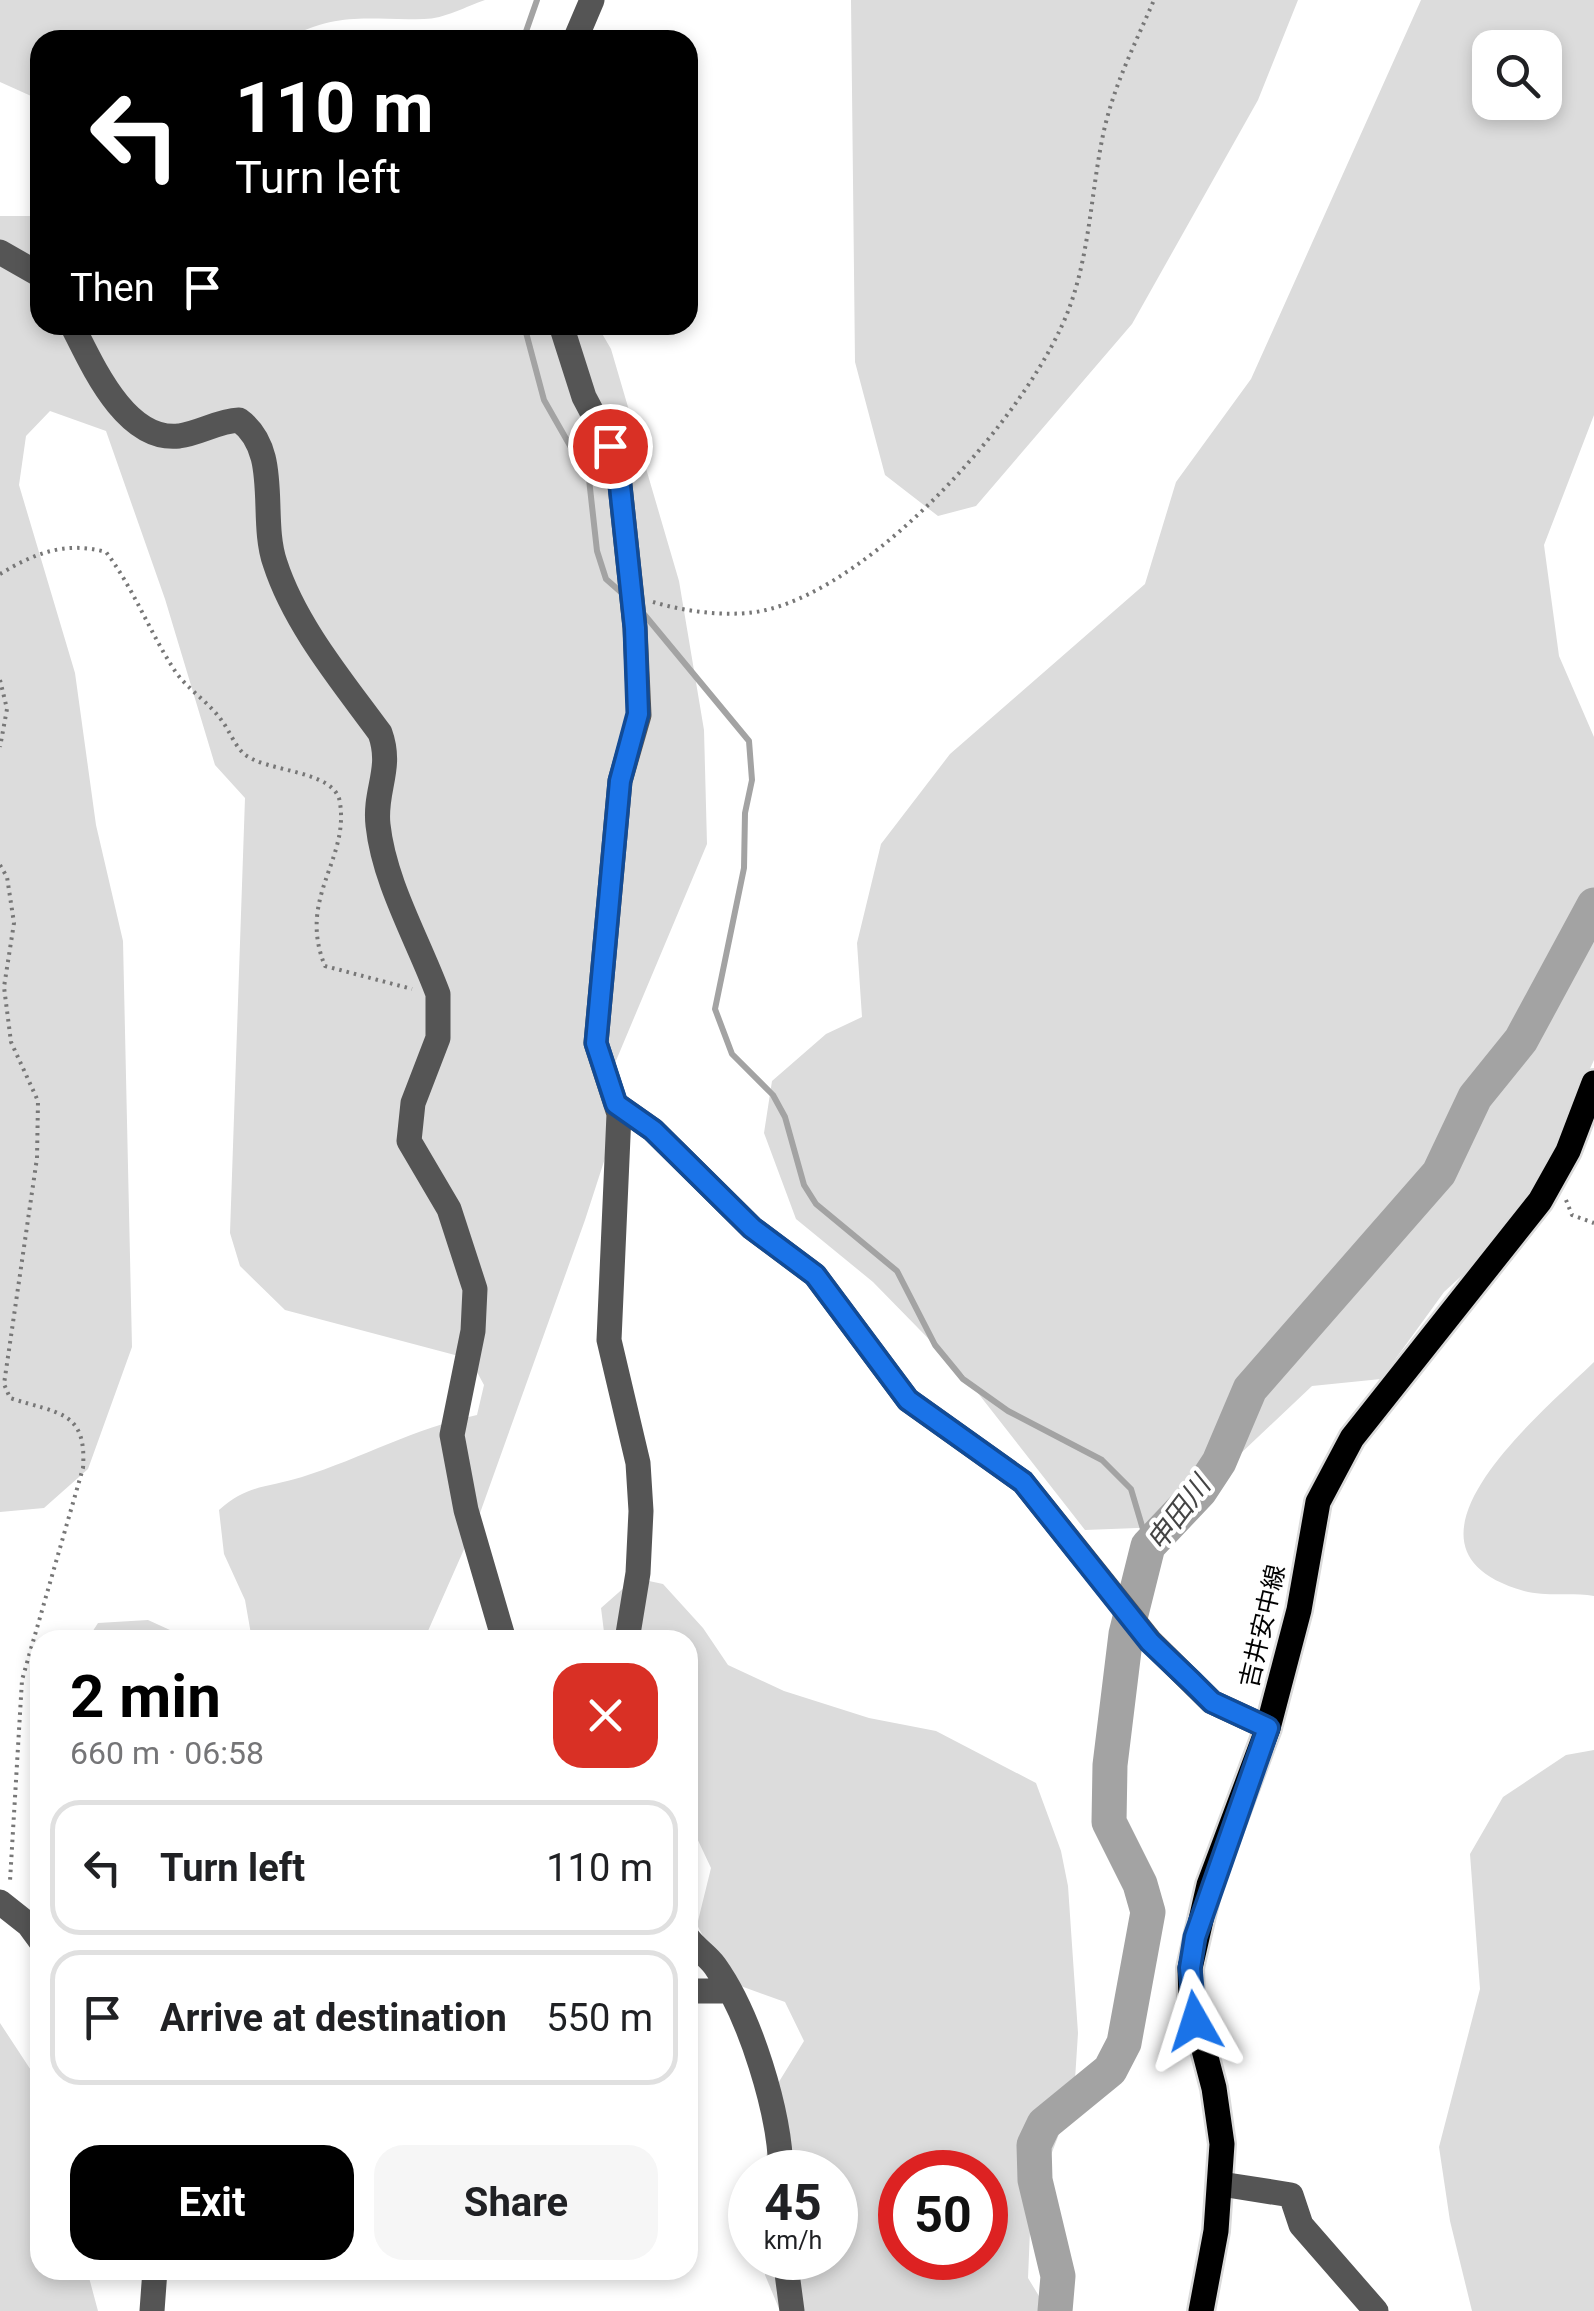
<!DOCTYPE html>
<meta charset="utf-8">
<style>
body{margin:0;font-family:Roboto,"Noto Sans JP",sans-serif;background:#f6f6f6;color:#202124;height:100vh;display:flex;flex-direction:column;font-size:38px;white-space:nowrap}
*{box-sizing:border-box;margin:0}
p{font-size:32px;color:#757577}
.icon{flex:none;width:55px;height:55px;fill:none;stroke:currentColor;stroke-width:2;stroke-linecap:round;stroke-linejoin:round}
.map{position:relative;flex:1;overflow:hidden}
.sheet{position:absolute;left:30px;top:1630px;width:668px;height:650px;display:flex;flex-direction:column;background:#fff;border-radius:30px;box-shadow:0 5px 15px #0003}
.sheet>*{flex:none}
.hud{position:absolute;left:30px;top:30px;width:668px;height:305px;border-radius:30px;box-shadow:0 5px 15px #0003;background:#000;color:#fff;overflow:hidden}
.buttons{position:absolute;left:1472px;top:30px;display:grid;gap:20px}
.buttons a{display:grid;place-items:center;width:90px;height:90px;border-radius:20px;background:#fff;box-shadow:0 5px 15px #0003;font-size:50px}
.speed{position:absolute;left:728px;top:2150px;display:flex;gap:20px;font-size:50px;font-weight:700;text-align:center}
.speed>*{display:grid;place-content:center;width:130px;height:130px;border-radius:50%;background:#fff;box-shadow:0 5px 15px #0003;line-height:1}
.speed small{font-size:25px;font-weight:400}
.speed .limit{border:15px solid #d22;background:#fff;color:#111}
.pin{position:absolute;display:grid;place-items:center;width:85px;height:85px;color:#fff;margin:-42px;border:5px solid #fff;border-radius:50%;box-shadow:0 2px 10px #0007}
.me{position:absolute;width:110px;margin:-55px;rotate:354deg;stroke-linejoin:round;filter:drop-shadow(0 0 8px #0008)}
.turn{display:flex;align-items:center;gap:35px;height:210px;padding:0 40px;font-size:45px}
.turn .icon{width:130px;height:130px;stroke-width:2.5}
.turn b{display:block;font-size:70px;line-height:85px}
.then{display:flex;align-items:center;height:95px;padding:0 40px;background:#0003;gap:20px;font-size:38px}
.round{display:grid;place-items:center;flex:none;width:105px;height:105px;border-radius:30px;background:#f6f6f6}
.headline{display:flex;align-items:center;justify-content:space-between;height:170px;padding:0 40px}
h1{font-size:60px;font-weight:700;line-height:75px;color:#000}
.action{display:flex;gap:20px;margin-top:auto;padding:20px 40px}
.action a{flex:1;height:115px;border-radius:30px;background:#000;color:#fff;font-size:40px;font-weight:700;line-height:115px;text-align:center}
.action a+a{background:#f6f6f6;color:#202124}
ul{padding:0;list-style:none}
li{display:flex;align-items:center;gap:30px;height:135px;margin:0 20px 15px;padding:0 20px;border:5px solid #e0e0e0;border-radius:30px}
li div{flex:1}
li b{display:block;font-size:38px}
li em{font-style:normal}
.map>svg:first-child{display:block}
.green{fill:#dcdcdc;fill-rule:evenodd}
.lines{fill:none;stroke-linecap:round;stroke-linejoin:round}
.stream{stroke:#a3a3a3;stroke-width:6}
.river{stroke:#a3a3a3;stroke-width:35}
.major-casing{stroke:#dbdbdb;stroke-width:30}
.path{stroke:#777;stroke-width:4;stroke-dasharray:2.5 5;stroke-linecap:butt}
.minor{stroke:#555;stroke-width:25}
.major{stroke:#000;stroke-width:25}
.route-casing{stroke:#114b97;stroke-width:25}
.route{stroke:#1a73e8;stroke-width:18}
.labels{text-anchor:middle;stroke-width:8;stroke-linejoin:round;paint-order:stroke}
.street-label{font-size:25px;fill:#000;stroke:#fff}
.water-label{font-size:28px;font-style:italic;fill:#444;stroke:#fff}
</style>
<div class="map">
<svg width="1594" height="2311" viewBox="0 0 1594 2311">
<rect width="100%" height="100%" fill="#fff"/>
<path class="green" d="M0 0H485C467 6 444 19 424 19 367 21 341 10 284 40H40V100L0 82Z
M851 0H1298L1258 100 1132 324 976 506 938 516 885 475 855 362Z
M1421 0H1594V415L1544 545 1559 656 1594 737V1060L1520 1222 1444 1292 1381 1379 1312 1386 1163 1527 1085 1530 963 1374 873 1282 796 1219 764 1133 772 1081 826 1034 862 1017 857 943 881 844 950 754 1145 584 1176 482 1251 379ZM1490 48H1545V102H1490Z
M0 216H40V325H597L611 349 679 581 704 730 707 844 610 1075 608 1149 585 1220 480 1513 424 1640H252L245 1600 224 1554 219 1510C248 1484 267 1488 302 1477 362 1458 415 1428 477 1415L484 1385 470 1359 285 1310 240 1266 230 1233 245 798 215 765 165 599 106 431 50 411 26 436 19 485 75 673 96 825 123 941 132 1347 88 1469 44 1508 0 1512Z
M1594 1362V1596C1572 1592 1546 1597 1524 1591 1374 1549 1544 1411 1594 1362Z
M635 1578 663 1584 703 1628 728 1665 784 1691 869 1718 936 1731 1036 1783 1061 1851 1068 1886 1078 2033 1074 2095 1031 2207 1028 2278 1048 2311H780L765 2275V2258H835V2172H764L777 2085 804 2041 785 2002 727 1981 697 1925 711 1868 688 1819V1640H605L601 1608ZM900 2172H985V2258H900Z
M148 1620 192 1640H87L98 1623Z
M1594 1750V2311H1472L1450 2221 1439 2147 1480 1989 1470 1854 1503 1797 1566 1755Z
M0 2023 40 2084V2270H87L98 2311H0Z"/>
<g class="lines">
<path class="stream" d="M523 40 537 0
M524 325 544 400 589 479 597 551 606 579 623 594
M643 613 749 741 752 780 745 813 744 868 715 1009 732 1054 773 1095 785 1117 804 1185 816 1204 897 1271 935 1345 963 1379 1008 1411 1102 1460 1131 1489 1148 1546"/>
<path class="river" d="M1055 2311 1058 2276 1035 2180 1034 2145 1044 2124 1110 2070 1124 2043 1148 1912 1140 1884 1109 1822 1110 1765 1126 1634 1148 1546 1200 1491 1219 1462 1250 1389 1439 1173 1475 1097 1521 1040 1594 905"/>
<defs>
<path id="major" d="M1201 2311 1216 2231 1222 2144 1214 2088 1191 2000 1190 1968 1209 1885 1268 1728 1299 1610 1318 1502 1352 1438 1540 1201 1568 1151 1594 1083"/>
</defs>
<use href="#major" class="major-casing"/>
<path class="path" d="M0 574C35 553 65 541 106 552 134 589 150 633 175 671 188 690 209 702 222 721 229 730 234 744 243 753 265 773 336 769 340 803 349 861 297 898 325 966L412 989
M653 602C686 612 733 618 766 610 877 584 1032 411 1070 306 1090 250 1091 193 1103 135 1113 87 1135 44 1154 0
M0 680 7 709 0 747
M0 865 7 877 14 923 4 987 11 1042 38 1101 37 1158 4 1384 10 1398C58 1414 87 1410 83 1468L22 1680 10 1881
M1566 1200 1572 1215 1594 1223"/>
<path class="minor" d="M575 40 592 0
M0 252 40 275
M72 325C92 364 125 442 179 436 200 433 218 421 239 420 282 451 259 517 275 563 295 625 342 681 380 733 393 769 374 790 378 825 384 882 418 940 438 994V1038L413 1103 409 1141 449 1209 475 1289 473 1331 452 1435 466 1510 504 1640
M561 325 584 397 610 446 619 476 635 627 639 715 620 781 596 1043 619 1114 609 1340 638 1463 641 1511 638 1573 627 1640
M616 1104 653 1130 752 1228 815 1275 908 1400 1023 1482 1151 1642 1212 1702 1268 1728
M0 1902 29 1925 40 1940
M688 1938C695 1948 707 1955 715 1966 750 2015 780 2112 781 2172
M688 1991H728
M1221 2184 1291 2195 1301 2225 1376 2311
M785 2258 792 2311
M152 2311 155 2270"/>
<use href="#major" class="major"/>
</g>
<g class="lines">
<defs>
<path id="route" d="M610 446 619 476 635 628 638 714 620 781 596 1043 616 1104 653 1130 752 1228 815 1275 908 1400 1023 1482 1150 1642 1192 1682 1212 1702 1268 1728 1195 1937 1190 1968 1195 2021"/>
</defs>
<use href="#route" class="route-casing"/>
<use href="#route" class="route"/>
</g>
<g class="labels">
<g class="street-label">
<text transform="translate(1262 1626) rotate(-77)" y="9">吉井安中線</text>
</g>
<g class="water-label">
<text transform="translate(1178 1513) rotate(-53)" y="10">申田川</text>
</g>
</g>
</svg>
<div class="buttons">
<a><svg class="icon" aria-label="search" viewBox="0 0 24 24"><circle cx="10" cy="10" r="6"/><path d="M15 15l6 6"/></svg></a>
</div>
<div class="speed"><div>45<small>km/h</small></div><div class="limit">50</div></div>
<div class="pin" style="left:610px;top:446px;background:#d93025"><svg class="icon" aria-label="arrive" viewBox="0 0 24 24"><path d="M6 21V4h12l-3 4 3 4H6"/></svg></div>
<svg class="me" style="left:1195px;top:2021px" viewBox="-20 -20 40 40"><path d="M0-17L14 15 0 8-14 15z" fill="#1a73e8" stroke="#fff" stroke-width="4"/></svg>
<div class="hud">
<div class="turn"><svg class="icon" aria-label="left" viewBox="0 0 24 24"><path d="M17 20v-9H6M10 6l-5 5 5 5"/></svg><div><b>110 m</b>Turn left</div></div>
<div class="then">Then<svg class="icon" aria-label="arrive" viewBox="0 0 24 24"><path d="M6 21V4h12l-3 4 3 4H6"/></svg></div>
</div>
<section class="sheet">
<div class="headline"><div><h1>2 min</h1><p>660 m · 06:58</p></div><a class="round" style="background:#d93025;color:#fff"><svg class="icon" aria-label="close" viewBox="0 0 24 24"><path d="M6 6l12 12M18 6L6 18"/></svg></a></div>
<ul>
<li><svg class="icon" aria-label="left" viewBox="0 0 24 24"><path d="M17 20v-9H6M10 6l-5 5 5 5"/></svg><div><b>Turn left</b></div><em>110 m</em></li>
<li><svg class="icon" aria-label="arrive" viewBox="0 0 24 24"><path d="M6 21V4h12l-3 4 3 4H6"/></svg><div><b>Arrive at destination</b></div><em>550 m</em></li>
</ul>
<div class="action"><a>Exit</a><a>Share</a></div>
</section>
</div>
